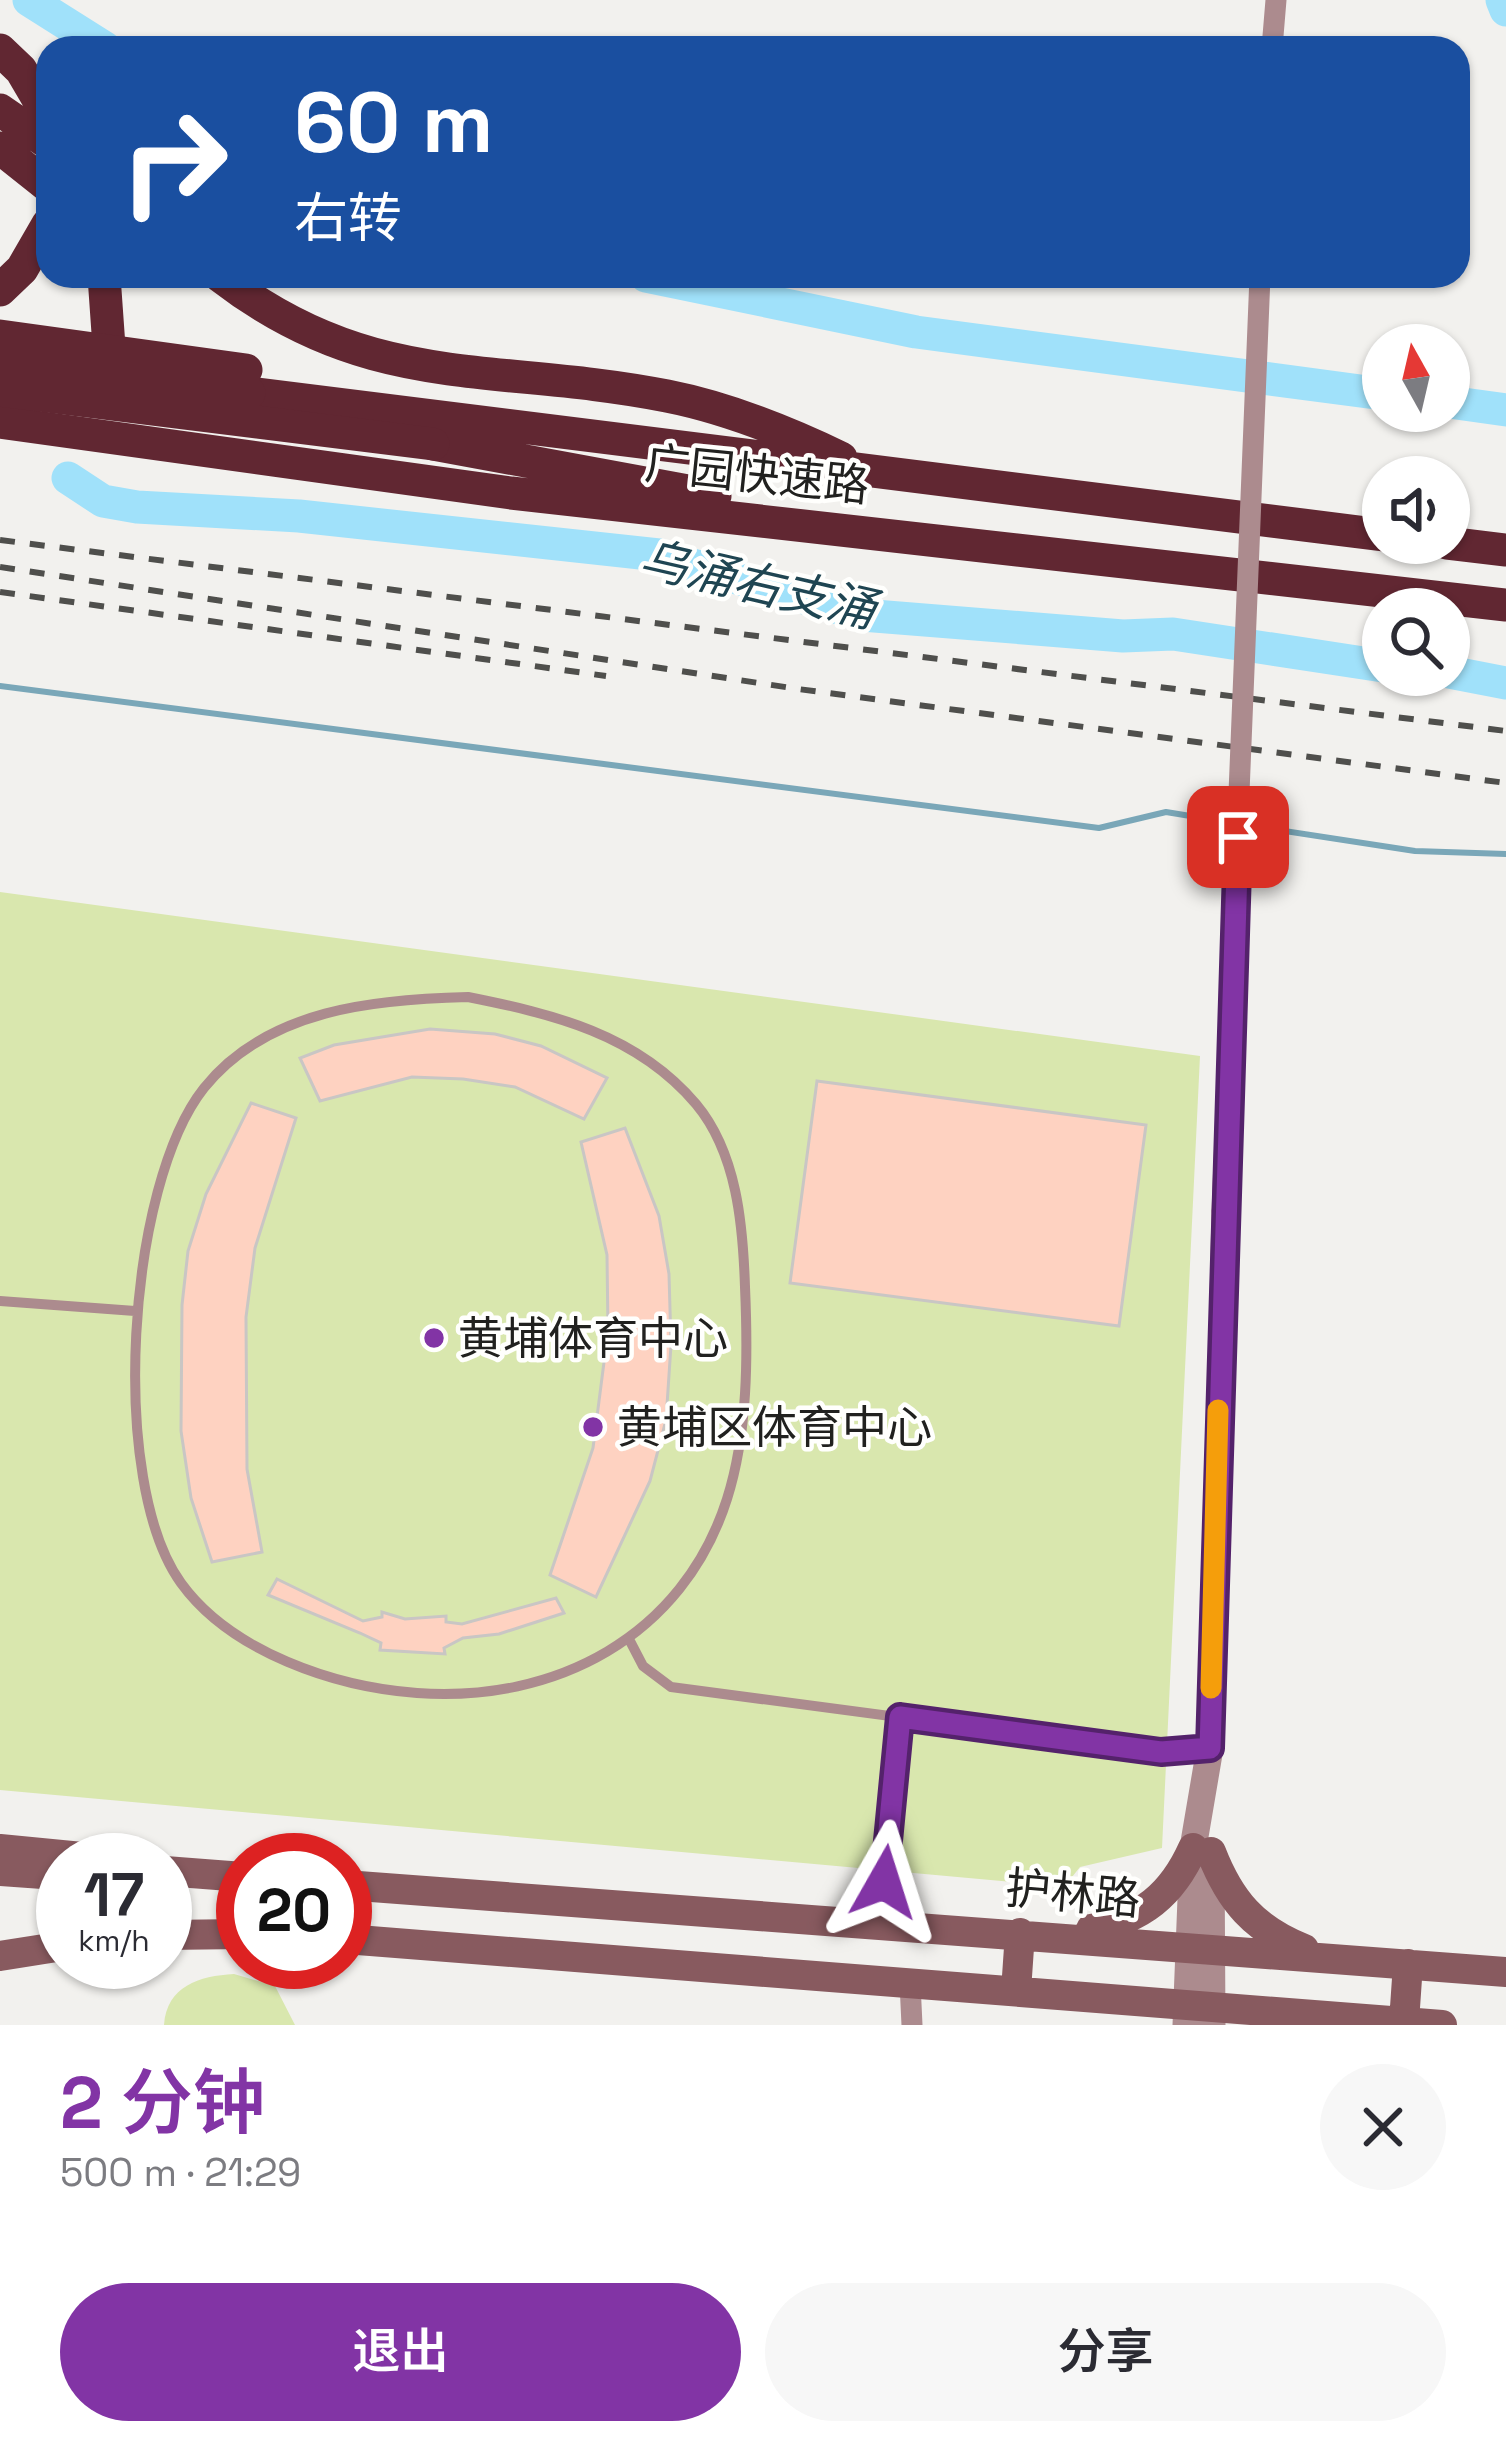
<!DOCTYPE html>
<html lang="zh">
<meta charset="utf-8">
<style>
body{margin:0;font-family:"Space Grotesk","Noto Sans SC",sans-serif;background:#f7f7f7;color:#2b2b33;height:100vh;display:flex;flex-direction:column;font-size:45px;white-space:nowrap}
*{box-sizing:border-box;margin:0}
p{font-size:39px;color:#7c7c81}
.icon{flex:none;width:66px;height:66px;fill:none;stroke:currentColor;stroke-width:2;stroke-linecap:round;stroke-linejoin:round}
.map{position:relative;height:2025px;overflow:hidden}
.panel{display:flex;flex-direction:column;background:#fff;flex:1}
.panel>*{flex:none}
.top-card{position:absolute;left:36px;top:36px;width:1434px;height:252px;border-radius:36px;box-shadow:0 3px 9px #0004;background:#1a4fa0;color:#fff;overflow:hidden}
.needle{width:78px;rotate:352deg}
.controls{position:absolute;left:1362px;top:324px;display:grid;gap:24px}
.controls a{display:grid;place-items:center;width:108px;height:108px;border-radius:50%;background:#fff;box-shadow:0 3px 9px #0004;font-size:60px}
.speed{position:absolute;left:36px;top:1833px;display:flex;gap:24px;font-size:60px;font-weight:700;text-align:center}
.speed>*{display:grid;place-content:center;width:156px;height:156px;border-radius:50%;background:#fff;box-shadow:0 3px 9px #0004;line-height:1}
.speed small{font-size:30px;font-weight:400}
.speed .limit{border:18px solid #d22;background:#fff;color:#111}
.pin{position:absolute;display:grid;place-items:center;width:102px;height:102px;color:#fff;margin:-51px;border-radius:24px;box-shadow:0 6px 18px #0006}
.me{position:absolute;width:132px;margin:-66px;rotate:6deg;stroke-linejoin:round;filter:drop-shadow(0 0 9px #0008)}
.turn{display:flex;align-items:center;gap:42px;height:252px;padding:0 60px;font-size:54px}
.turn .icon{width:156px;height:156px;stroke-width:2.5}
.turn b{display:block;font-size:84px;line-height:102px}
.round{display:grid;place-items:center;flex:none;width:126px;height:126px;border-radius:63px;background:#f7f7f7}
.headline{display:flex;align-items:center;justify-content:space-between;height:204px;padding:0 60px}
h1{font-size:72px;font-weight:600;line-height:90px;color:#8234a5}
.primary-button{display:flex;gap:24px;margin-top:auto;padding:24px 60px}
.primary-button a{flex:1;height:138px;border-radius:72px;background:#8234a5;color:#fff;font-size:48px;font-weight:600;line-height:138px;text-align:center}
.primary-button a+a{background:#f7f7f7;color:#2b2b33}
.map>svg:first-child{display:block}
.green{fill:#d9e7ae}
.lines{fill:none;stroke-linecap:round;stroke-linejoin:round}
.stream{stroke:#7aa7b8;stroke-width:6}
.river{stroke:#a0e1fa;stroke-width:33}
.building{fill:#fed2c1;stroke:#c9c6c4;stroke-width:3}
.service{stroke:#ac8b8e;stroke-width:10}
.minor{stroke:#ac8b8e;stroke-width:21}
.tertiary{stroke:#ac8b8e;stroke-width:27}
.secondary{stroke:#885a5f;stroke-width:30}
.trunk{stroke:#612732;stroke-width:33}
.rail{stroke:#4f4f4c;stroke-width:6;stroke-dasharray:15 15;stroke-linecap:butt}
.minor-bridge{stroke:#ac8b8e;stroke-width:21}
.trunk-bridge{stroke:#612732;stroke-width:33}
.route-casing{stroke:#54226b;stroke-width:30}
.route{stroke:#8234a5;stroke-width:21}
.slow{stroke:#f59e0b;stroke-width:21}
.poi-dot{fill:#8234a5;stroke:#fffffd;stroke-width:4.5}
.labels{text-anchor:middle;stroke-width:9;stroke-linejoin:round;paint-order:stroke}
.street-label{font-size:45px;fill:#21211f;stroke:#fffffd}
.poi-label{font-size:45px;fill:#21211f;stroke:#fffffd;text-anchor:start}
.water-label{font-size:48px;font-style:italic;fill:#1f4552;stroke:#fffffd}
</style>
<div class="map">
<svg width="1506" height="2025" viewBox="0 0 1506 2025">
<rect width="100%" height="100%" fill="#f2f1ee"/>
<path class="green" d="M0 892 1200 1056 1162 1848 1080 1867 1072 1877 1045 1885 0 1790Z
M234 1974 275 1986 295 2025H164C167 1986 199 1976 234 1974Z"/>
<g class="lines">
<path class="stream" d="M0 686 1099 828 1166 812 1233 823
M1246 825 1415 851 1506 854"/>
<path class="river" d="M29 0 105 48
M1502 0 1506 10
M646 276 916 332 1383 394
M1449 402 1506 410
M68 478 103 501 137 507 299 516 659 555 862 615 1123 636 1173 634 1383 666
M1449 672 1506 683"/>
</g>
<path class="building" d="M430 1029 495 1034 541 1046 607 1078 584 1119 515 1087 463 1079 412 1077 320 1101 300 1058 334 1045Z
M817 1081 1146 1125 1119 1326 790 1283Z
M251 1103 296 1118 255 1248 246 1317 247 1469 262 1552 212 1562 191 1498 181 1431 182 1305 188 1251 206 1194Z
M625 1128 659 1216 669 1274 671 1345 666 1420 650 1481 596 1597 550 1575 593 1448 608 1331 607 1255 581 1142Z
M277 1579 363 1621 382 1617V1612L405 1619 446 1616V1622L462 1624 556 1598 564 1613 499 1634 463 1638 444 1648 445 1654 380 1650 381 1643 360 1633 268 1595Z"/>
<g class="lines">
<path class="service" d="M468 997C553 1014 637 1034 696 1104 737 1153 743 1225 745 1287 748 1355 748 1433 727 1499 683 1637 555 1703 417 1693 335 1687 231 1652 181 1583 108 1482 127 1185 204 1088 267 1009 376 999 468 997Z
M0 1301 135 1311
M630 1641 643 1666 671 1687 1161 1752 1206 1748
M880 1923 900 1717"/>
<path class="minor" d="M1272 48 1276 0
M1210 1748 1222 1211
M910 1983 912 2025"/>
<path class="tertiary" d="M1211 1854 1212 2025
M1186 2025 1193 1848 1210 1748"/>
<path class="secondary" d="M0 1849 113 1860
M1211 1852C1230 1901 1254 1929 1304 1949
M0 1871 57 1875
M165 1871 243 1877
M345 1885 1506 1972
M1091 1929C1142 1919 1172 1895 1193 1848
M165 1935 243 1934
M345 1939 1442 2025
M0 1956 63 1946
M1016 1991 1020 1933
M1404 2022 1408 1964"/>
<path class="trunk" d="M0 50 21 70 48 116
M0 110 48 143
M0 148 48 186
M220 276C371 393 496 362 667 396 728 408 785 431 841 458
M0 290 22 269 48 224
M98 373 109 347 104 276
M249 393 1383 535
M0 422 511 493 1506 605
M433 444 715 496
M1447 543 1506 550"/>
<path class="rail" d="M0 540 1506 731
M0 567 798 689 1506 783
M0 592 606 676"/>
<path class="minor-bridge" d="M1222 1211 1260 276"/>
<path class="trunk-bridge" d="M0 336 246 370
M0 361 249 393
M0 390 433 444"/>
</g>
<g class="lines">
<defs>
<path id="route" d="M884 1882 900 1717 1161 1752 1210 1748 1238 837"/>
</defs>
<use href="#route" class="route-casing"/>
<use href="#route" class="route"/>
<path class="slow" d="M1211 1688 1218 1410"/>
</g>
<g class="poi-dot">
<circle cx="434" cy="1338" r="12"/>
<circle cx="593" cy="1427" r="12"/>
</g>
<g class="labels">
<g class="street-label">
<text transform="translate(757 474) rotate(6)" y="16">广园快速路</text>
<text transform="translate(1073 1893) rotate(5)" y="16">护林路</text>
</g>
<g class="poi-label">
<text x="458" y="1354">黄埔体育中心</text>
<text x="617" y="1443">黄埔区体育中心</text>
</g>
<g class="water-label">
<text transform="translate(758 584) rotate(13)" y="17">乌涌右支涌</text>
</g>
</g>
</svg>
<div class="controls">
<a><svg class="needle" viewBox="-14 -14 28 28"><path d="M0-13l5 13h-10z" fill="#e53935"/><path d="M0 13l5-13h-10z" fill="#7c7c81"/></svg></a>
<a><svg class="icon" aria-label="sound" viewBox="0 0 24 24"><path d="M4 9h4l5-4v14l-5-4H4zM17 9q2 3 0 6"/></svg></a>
<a><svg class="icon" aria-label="search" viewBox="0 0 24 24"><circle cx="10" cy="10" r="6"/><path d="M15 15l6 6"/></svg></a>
</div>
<div class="speed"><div>17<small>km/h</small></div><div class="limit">20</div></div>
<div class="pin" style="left:1238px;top:837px;background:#d93025"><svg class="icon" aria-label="arrive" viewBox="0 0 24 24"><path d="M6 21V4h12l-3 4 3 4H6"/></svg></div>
<svg class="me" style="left:884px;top:1882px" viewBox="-20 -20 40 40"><path d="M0-17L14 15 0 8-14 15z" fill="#8234a5" stroke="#fff" stroke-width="4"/></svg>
<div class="top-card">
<div class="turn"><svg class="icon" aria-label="right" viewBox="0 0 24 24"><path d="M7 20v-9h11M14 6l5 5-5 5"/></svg><div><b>60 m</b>右转</div></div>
</div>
</div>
<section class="panel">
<div class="headline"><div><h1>2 分钟</h1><p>500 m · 21:29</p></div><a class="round"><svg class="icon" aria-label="close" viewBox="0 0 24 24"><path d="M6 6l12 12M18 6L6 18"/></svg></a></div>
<div class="primary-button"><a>退出</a><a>分享</a></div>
</section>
